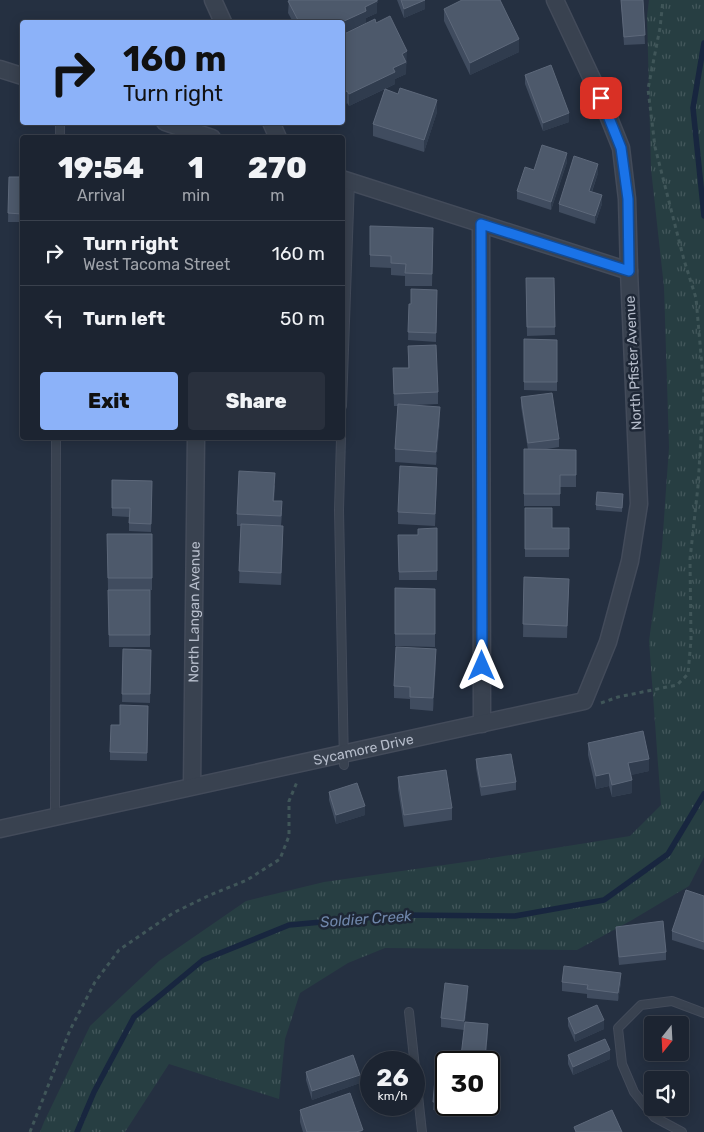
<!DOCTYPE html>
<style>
body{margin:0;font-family:Rubik,sans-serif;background:#29303d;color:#f1f3f6;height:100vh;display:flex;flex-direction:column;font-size:19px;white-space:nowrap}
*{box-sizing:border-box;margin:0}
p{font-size:16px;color:#a0a4ab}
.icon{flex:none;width:28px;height:28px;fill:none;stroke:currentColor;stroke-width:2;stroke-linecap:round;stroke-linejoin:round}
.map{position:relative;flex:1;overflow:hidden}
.details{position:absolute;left:20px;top:135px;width:325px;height:305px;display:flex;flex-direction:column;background:#1c2431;border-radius:5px;box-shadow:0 2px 12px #0003,0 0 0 1px #3a414d}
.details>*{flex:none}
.guide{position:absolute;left:20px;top:20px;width:325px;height:105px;border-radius:5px;box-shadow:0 2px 12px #0003,0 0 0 1px #3a414d;background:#8cb2f9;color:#111;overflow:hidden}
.needle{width:32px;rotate:198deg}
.fabs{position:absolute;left:644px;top:1016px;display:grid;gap:10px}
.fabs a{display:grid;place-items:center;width:45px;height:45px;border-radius:5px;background:#1c2431;box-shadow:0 2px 12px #0003,0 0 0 1px #3a414d;font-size:25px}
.speed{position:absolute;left:360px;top:1051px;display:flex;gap:10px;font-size:25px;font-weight:700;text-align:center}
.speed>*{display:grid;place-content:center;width:65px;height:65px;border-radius:50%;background:#1c2431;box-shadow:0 2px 12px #0003,0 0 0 1px #3a414d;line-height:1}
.speed small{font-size:12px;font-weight:400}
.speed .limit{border:2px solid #111;border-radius:8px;background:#fff;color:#111}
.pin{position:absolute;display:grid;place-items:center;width:42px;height:42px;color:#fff;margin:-21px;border-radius:10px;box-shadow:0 2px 8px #0006}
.me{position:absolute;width:55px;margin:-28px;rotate:0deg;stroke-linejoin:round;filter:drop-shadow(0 0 4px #0008)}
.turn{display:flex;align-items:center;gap:18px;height:105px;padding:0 20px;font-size:22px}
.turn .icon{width:65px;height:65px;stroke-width:2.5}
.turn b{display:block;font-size:35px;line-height:42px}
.eta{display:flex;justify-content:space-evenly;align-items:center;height:85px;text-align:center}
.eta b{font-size:30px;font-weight:800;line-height:35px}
.button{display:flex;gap:10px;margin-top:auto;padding:10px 20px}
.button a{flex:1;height:58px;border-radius:5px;background:#8cb2f9;color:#111;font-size:20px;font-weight:800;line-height:58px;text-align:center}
.button a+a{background:#29303d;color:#f1f3f6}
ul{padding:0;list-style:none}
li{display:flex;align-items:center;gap:15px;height:65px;padding:0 20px;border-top:1px solid #3a414d}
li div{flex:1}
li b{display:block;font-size:19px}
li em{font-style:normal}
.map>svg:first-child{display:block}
.grass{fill:url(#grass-tufts)}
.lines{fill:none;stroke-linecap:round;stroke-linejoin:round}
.stream{stroke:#18263f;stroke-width:5.5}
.service-casing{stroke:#434b5a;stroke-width:10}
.minor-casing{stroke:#434b5a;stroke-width:19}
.path{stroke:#405659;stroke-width:3;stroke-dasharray:4 4;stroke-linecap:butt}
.service{stroke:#394250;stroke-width:8}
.minor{stroke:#394250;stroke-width:16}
.wall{fill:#404c5f}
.shaded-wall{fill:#303c4e}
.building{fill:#4d596b;stroke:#5d687a}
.route-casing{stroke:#114b97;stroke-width:12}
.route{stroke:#1a73e8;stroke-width:9}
.labels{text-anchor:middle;stroke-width:5;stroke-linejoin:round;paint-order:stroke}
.street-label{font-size:14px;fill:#b6bdcb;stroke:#1e2736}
.water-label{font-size:15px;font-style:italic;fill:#6f86aa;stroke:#1e2736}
</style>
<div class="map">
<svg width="704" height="1132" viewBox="0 0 704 1132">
<defs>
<pattern id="grass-tufts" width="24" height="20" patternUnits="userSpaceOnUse" patternTransform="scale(1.25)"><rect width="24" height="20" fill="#273e42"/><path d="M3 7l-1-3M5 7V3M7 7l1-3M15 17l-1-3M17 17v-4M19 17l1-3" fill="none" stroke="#44585c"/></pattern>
</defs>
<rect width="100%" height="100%" fill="#253041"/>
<path class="grass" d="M649 0H704V857L689 886 632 920 577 950 385 948 348 963 300 993 285 1039 279 1099 169 1064 125 1132H40L44 1122 90 1026 159 961 246 901 324 882 479 860 630 836 661 805 649 641 662 547 669 447 664 287 651 169 647 16Z"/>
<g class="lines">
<path class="stream" d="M704 43 693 108 704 216
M77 1132 94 1092 134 1017 203 960 289 925 398 915 515 916 604 900 668 854 704 794"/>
<defs>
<path id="service" d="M60 138V122
M342 406 350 181
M341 438 339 510 344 765
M55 817 56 438
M409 1012 422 1132
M682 1132 654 1117 634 1092 622 1064 618 1028 641 1005 672 1001 704 1013"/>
<g id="minor">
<path d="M213 0 223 22"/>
<path d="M0 69 22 76"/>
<path d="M165 122 212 138"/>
<path d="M271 122 278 138"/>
<path d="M342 179 629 271"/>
<path d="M481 224 482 724"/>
<path id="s1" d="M192 786 196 438"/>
<path id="s2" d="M0 829 584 701 608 642 630 561 639 504 629 271 627 199 621 148 601 98 555 0"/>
</g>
</defs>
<use href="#service" class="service-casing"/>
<use href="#minor" class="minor-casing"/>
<path class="path" d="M601 703 618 697 677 685 688 674 691 640 690 559 698 486 704 389 696 298 684 260 655 147 648 89 660 28 663 0
M30 1132 70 1030 95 982 119 950 173 913 210 895 247 880 280 859 289 836V801L297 782"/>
<use href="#service" class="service"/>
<use href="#minor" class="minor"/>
</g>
<path class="wall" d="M289 0H378V3H377V13L366 18 342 22H293L288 13Z
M397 0H425V9L404 18Z
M621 0H643L645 44 624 45Z
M444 9 519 52 470 75 444 21Z
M376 23 407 63 406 64V74L395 79V84L385 89 437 112 424 152 373 136V124L385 89 349 106 347 103 342 106V35Z
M525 75 569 122 543 131 525 84Z
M567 162 551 210 517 199V191L534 170Z
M598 173 592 192 602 204 595 224 559 212V204Z
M9 177H22V222H8Z
M433 241 432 286H405V276L391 275V268L370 267V255Z
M526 278H554L555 335 527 336Z
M437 290 436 342 408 340 409 304H411Z
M524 339 557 340V391L524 390Z
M408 346 438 392V404L415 405 440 419 436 465 395 462V449L398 406H394L393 368H408Z
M521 397 559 439V447L541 450H576V487H560V506H524V449L528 450 521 406Z
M112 480 152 481 151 532 129 531V517L112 516Z
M437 481 435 526 398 524V512Z
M275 485 274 501 282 513 281 526 283 539 281 585 239 583 241 526H237V514Z
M623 494 622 512 596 510V505Z
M525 508 552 528H569V557H525Z
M437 528V580H399L398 535H418Z
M107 534H152V590H150V647H109L108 590H124H108Z
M524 577 569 579 567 638 523 637Z
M395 588 435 589V647L395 646Z
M123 649 151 650 150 703 122 702Z
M436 662 433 711 410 709V699L394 698V686Z
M148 706 147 761 110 760V752L120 725Z
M588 743 649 771 630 775 632 793 612 797 609 786 596 789 588 755Z
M476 759 516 782V790L481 796 476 768Z
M398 777 452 808V820L404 827 398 789Z
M329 792 365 815 336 824 329 800Z
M704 896V950L672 940V931Z
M616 927 666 952V960L619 965 616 935Z
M562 982H621L618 1001 587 998V994L562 991Z
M468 994 464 1030 441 1027V1018Z
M568 1018 604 1029 575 1042 568 1026Z
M465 1022 488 1024V1033L485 1062H446V1105H459V1113L433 1110 437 1055 461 1057Z
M568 1055 610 1059 573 1075 568 1064Z
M306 1072 360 1083 312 1100 306 1080Z
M300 1110 363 1132H303L300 1122Z"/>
<path class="shaded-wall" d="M373 0H378V3H377V13L366 18V23L342 34V22Z
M425 0V9L404 18V9Z
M519 39V52L470 75V63Z
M407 51 406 74 395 79V84L349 106V94L393 68 402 54Z
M347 91V103L342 106V93Z
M437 100V112L424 152V140Z
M569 113V122L543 131V123Z
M567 153V162L551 210V202Z
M598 164V173L589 199V191Z
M602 195V204L595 224V216Z
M440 407V419L436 465V452Z
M437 468V481L435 526V514Z
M436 649V662L433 711V698Z
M649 759V771L628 776V763Z
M609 773V786L596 789V776Z
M632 780V793L612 797V785Z
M365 806V815L336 824V815Z
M621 973V982L618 1001V993Z
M468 986V994L464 1030V1021Z
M604 1020V1029L575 1042V1034Z
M488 1024V1033L485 1062V1058Z
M610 1050V1059L573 1075V1067Z
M360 1075V1083L312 1100V1091Z"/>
<path class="building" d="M290 0H377V1L365 7 366 11 342 22H299L288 1Z
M401 0H425L404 9Z
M462 0H500L519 39 470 63 444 9Z
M621 0H643L645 35 624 37Z
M390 16 407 51 402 54 406 62 393 68 395 72 349 94 347 91 342 93V35L375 19 376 23Z
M551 65 569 113 543 123 525 75Z
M400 88 437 100 424 140 373 124 385 89 398 94Z
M542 145 567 153 551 202 517 191 525 167 534 170Z
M574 156 598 164 589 191 602 195 595 216 559 204Z
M9 177H22V214L8 213Z
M370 226 433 228 432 274 405 273 406 264 391 263V256L370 255Z
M526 278H554L555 327H527Z
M411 289 437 290 436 333 408 332 409 304H411Z
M524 339 557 340V382H524Z
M436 345 438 392 394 394 393 368H409L408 346Z
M552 393 559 439 528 443 521 397Z
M398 404 440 407 436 452 395 449Z
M524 449 576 450V475H560V494H524Z
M400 466 437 468 435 514 398 512Z
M239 471 275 473 273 501H282L281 516 237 514Z
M112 480 152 481 151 524 129 523 130 508H112Z
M597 492 623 494 622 508 596 505Z
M525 508H552V528H569V549H525Z
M241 524 283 526 281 573 239 571Z
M437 528V571L399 572 398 535H418V529Z
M107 534H152V578H108Z
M524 577 569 579 567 626 523 624Z
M395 588 435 589V634H395Z
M108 590H150V635H109Z
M396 647 436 649 433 698 410 697V687L394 686Z
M123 649 151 650 150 694H122Z
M120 705 148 706 147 753 110 752 111 725H120Z
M643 731 649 759 628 763 632 780 612 785 609 773 596 776 588 743Z
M511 754 516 782 481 787 476 759Z
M446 770 452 808 404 815 398 777Z
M357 783 365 806 336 815 329 792Z
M686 890 704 896V942L672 931Z
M663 921 666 952 619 957 616 927Z
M564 966 621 973 618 993 587 989 588 985 562 982Z
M445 983 468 986 464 1021 441 1018Z
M597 1005 604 1020 575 1034 568 1018Z
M465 1022 488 1024 485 1058 461 1056Z
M605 1039 610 1050 573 1067 568 1055Z
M353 1055 360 1075 312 1091 306 1072Z
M437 1055 462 1057V1062H446V1103L433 1102Z
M350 1093 363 1130 356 1132H307L300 1110Z
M612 1110 622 1132H576L574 1127Z"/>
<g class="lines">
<defs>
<path id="route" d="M482 666 481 224 629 271 628 199 621 148 601 98"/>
</defs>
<use href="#route" class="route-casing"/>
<use href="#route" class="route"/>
</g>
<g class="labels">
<g class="street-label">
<text transform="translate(633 363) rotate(-93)" y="5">North Pfister Avenue</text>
<text dy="5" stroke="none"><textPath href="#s1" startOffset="174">North Langan Avenue</textPath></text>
<text dy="5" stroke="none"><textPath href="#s2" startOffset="372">Sycamore Drive</textPath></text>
</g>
<g class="water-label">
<text transform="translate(366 919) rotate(-4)" y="5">Soldier Creek</text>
</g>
</g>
</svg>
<div class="fabs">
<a><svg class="needle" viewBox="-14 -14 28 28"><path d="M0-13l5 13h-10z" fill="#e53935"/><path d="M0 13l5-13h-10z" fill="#a0a4ab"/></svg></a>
<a><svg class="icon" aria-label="sound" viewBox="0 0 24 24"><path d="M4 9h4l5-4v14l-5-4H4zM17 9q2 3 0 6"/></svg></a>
</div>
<div class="speed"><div>26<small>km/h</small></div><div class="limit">30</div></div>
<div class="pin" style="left:601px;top:98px;background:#d93025"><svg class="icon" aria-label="arrive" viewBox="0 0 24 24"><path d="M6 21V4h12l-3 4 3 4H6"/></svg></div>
<svg class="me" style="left:482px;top:666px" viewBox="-20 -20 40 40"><path d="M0-17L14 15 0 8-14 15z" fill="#1a73e8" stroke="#fff" stroke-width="4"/></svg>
<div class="guide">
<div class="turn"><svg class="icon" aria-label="right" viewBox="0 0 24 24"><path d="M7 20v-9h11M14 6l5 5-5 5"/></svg><div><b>160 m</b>Turn right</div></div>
</div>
<section class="details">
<div class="eta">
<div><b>19:54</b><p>Arrival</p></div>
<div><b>1</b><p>min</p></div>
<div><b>270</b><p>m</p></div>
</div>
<ul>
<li><svg class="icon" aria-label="right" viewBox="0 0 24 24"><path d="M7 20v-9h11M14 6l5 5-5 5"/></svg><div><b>Turn right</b><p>West Tacoma Street</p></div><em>160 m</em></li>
<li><svg class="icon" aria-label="left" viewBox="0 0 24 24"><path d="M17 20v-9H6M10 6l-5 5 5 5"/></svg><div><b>Turn left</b></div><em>50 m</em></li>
</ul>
<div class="button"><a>Exit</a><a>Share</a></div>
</section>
</div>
